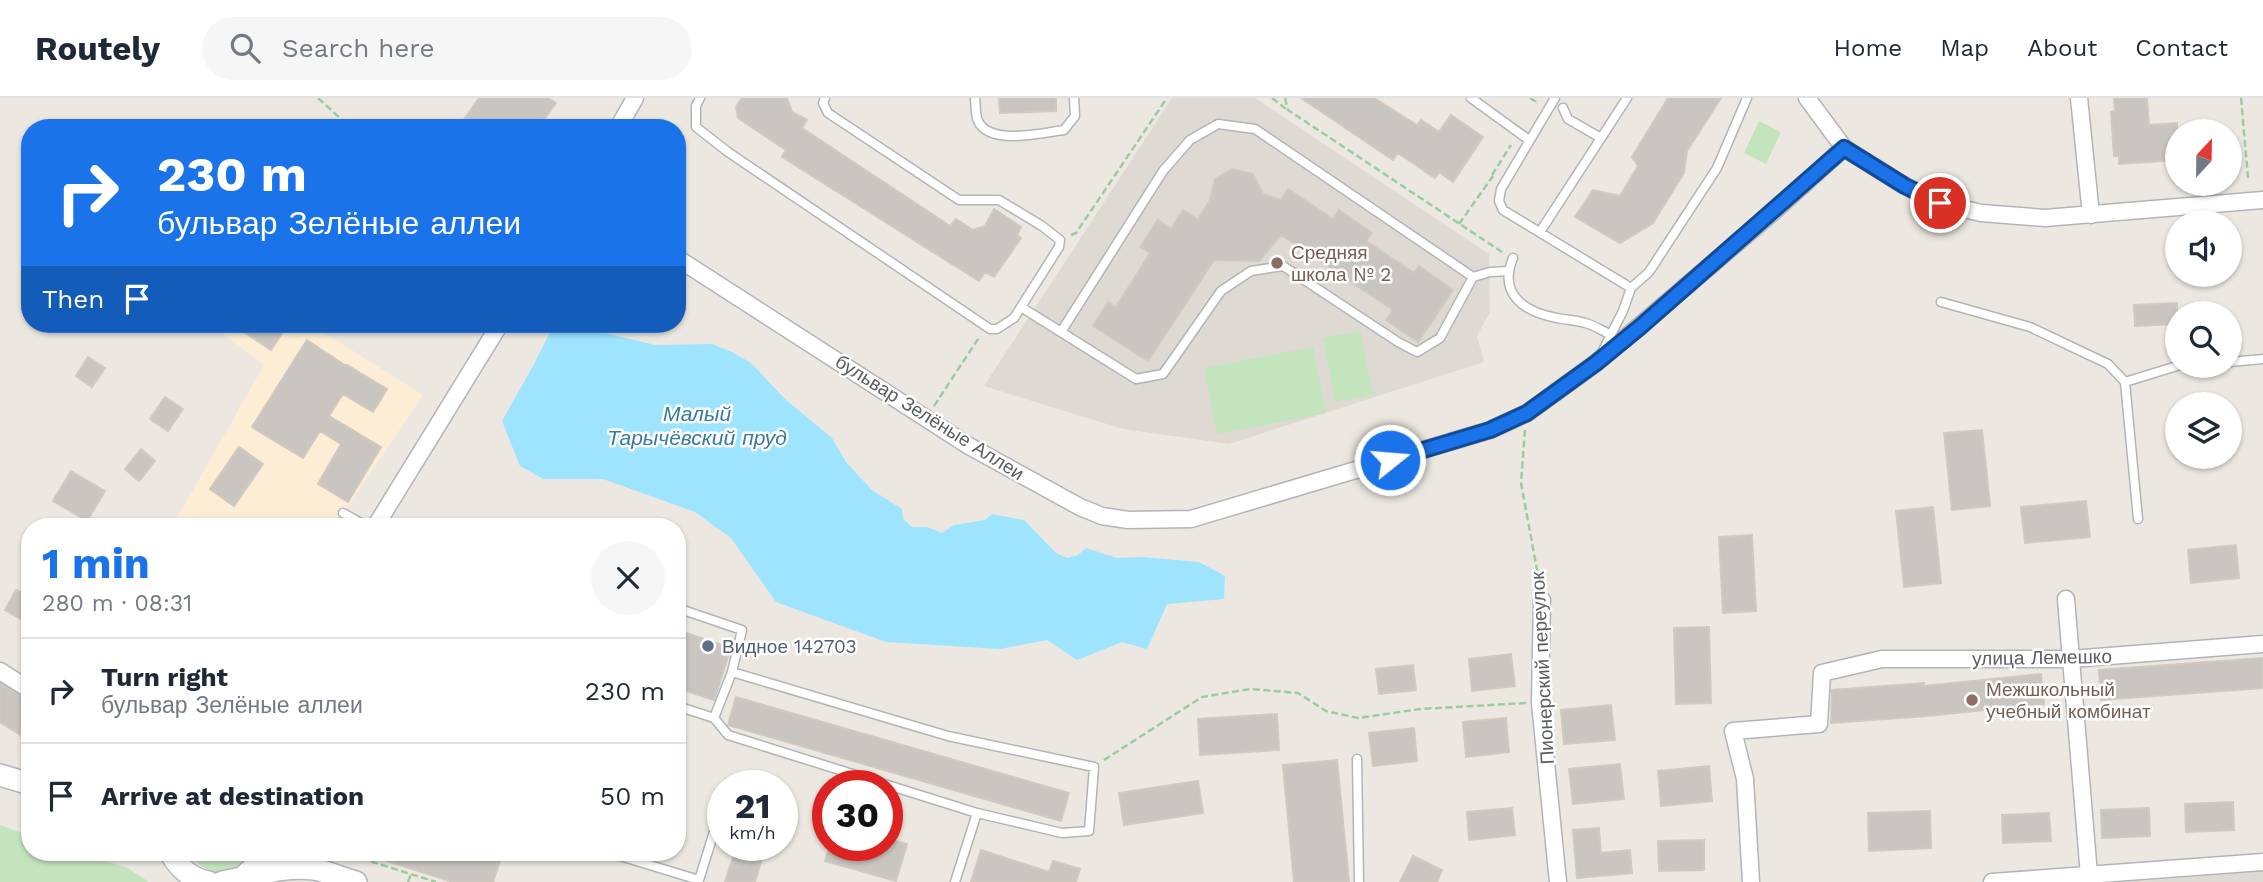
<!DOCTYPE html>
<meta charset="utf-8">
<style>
body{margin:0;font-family:"Work Sans",sans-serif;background:#f6f6f7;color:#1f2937;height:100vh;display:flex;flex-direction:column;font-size:26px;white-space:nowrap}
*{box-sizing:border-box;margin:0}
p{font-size:23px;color:#747a83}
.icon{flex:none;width:38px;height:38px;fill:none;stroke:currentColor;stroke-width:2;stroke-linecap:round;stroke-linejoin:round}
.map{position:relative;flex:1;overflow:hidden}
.drawer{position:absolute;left:21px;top:420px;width:665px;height:343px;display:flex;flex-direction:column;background:#fff;border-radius:28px;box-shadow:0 2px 5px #0004}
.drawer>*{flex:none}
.hud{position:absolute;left:21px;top:21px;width:665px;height:214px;border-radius:28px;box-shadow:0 2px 5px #0004;background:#1a73e8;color:#fff;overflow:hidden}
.needle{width:46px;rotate:22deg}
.fabs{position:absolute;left:2165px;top:21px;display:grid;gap:14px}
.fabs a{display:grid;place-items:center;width:77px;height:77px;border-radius:50%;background:#fff;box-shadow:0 2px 5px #0004;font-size:35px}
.speed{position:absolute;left:707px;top:672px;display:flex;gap:14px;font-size:35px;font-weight:700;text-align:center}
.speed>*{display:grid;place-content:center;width:91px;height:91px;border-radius:50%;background:#fff;box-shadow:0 2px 5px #0004;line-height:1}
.speed small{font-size:18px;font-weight:400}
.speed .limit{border:10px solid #d22;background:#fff;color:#111}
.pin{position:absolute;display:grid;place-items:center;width:60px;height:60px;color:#fff;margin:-30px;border:4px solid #fff;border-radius:50%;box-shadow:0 2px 7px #0007}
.me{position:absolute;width:77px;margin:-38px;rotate:73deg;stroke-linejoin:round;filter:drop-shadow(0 0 5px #0008)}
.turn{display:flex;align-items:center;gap:24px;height:147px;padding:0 21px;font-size:32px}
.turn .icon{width:91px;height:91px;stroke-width:2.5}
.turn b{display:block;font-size:49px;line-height:60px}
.then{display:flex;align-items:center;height:66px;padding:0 21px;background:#0003;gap:14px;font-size:26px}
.round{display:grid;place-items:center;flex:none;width:74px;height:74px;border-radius:37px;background:#f6f6f7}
.overview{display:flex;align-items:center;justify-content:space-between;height:119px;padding:0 21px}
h1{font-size:42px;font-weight:700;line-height:52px;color:#1a73e8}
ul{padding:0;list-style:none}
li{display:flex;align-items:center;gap:21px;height:105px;padding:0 21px;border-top:2px solid #e0e1e3}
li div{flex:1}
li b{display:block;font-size:26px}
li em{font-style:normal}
header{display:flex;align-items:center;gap:42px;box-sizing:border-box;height:98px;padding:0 35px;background:#fff;border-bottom:2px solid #e0e1e3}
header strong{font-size:33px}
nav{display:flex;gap:38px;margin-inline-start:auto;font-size:24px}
.search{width:490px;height:63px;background:#f6f6f7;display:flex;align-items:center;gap:18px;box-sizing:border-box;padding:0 24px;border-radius:38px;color:#747a83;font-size:26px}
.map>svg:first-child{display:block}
.commercial{fill:#fdedd5}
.education{fill:#ded9d2}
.green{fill:#c3e4bd}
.water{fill:#9ee4fe}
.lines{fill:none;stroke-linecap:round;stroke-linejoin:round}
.stream{stroke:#9ee4fe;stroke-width:5}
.building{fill:#c9c5c0;stroke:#d1c9bf;stroke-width:2}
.service-casing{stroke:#b1b5b8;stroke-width:11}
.minor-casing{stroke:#b1b5b8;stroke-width:19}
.secondary-casing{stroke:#b2b7bc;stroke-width:24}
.path{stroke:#9acca0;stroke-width:2.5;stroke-dasharray:7 3.5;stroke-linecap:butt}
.service{stroke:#fff;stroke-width:8}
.minor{stroke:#fff;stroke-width:16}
.secondary{stroke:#fff;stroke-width:21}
.route-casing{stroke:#114b97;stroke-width:18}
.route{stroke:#1a73e8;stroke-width:12}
.education-dot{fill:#8d6e63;stroke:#fff;stroke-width:2.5}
.service-dot{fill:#5c6f8a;stroke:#fff;stroke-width:2.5}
.labels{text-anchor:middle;stroke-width:5;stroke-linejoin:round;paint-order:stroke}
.education-label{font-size:19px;fill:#785e54;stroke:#fff;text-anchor:start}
.street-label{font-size:19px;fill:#595e62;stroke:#fff}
.service-label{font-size:19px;fill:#4e5e75;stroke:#fff;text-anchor:start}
.water-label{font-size:21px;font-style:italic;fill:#387a9e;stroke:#fff}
</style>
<header>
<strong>Routely</strong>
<div class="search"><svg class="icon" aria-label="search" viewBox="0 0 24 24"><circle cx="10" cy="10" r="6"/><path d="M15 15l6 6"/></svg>Search here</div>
<nav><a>Home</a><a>Map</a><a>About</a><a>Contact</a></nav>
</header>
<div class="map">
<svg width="2263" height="784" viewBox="0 0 2263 784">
<rect width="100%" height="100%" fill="#ece8e1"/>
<path class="commercial" d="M211 226H310L423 297 334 429H172L264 267Z"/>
<path class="education" d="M1172 0H1255L1489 156 1490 214 1477 238 1484 264 1229 346 1123 331 984 288Z
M2263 773V784H2130Z"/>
<path class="green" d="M1759 23 1781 34 1766 66 1744 55Z
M1360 233 1373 297 1335 304 1323 240Z
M1313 249 1326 315 1217 336 1204 270Z
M0 727 30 738V754H72L126 769 149 784H0Z
M188 754H255C250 759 244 768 238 771 219 781 199 771 188 754Z"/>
<path class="water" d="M554 226H597L605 235 655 247 712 246 732 254 751 265 786 302 832 340 846 364 872 392 902 411 903 421 912 429H927L942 435 954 427 985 422 992 416 1024 422 1056 455 1067 460 1078 457 1086 450 1117 460 1142 459 1199 464 1225 478 1224 501 1167 506 1147 551 1122 544 1077 562 1047 542 1000 551 886 544 776 504 731 440 695 414 603 381H543L520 368 502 323 533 268Z"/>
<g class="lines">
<path class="stream" d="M467 226 476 227"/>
</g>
<path class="building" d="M479 0H548L556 5 538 30H458Z
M742 0H787L792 14 807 22 802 30 950 128 956 121 973 132 985 128 994 111 1021 129 1017 137 1021 140 994 179 985 174 979 183 782 59 786 52 738 20 736 9Z
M999 0H1056V13L1000 15Z
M1301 0H1374L1417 27 1421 22 1439 34 1451 17 1483 39 1453 84 1439 74 1435 80 1398 55 1393 62Z
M1668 0H1721L1687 53 1684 75 1653 125 1620 145 1575 119 1593 92 1620 98 1638 68 1632 59Z
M2114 0H2147L2149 27 2177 25V62L2119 66V58H2114L2111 14 2115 13Z
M1232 71 1253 76 1263 96 1281 102 1288 91 1333 121 1339 112 1372 135 1366 143 1414 175 1419 168 1453 192 1418 244 1386 222 1393 212 1281 137 1259 163 1214 162 1148 263 1093 228 1108 204 1116 209 1150 155 1140 149 1158 122 1171 131 1183 112 1198 121 1210 102 1215 81Z
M2177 205V226L2135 228 2134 207Z
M232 226H288L271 252Z
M307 242 346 268 347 267 387 291 373 314 343 296 329 318 381 349 348 404 318 386 341 346 320 333 303 360 252 329Z
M88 259 105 270 92 289 76 278Z
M165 299 183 311 168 333 150 321Z
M1982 332 1990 408 1952 412 1944 335Z
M239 349 263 366 234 408 210 391Z
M141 351 155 363 139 383 125 371Z
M71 373 105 393 87 423 53 403Z
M2086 403 2090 439 2025 445 2021 409Z
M1933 409 1941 485 1904 489 1896 413Z
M1752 437 1756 513 1723 515 1719 439Z
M2236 447 2239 480 2191 485 2188 452Z
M16 492 30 499V526L5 512Z
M1709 529 1711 605 1676 606 1674 530Z
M677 532 731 550 714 602 677 590Z
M1511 556 1515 588 1472 593 1469 561Z
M2263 560V590L2101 602 2099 572Z
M1413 567 1416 592 1379 596 1376 571Z
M2041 576 2044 606 1927 618 1831 625 1832 592 1924 585V588Z
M0 585 30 602V643L0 624Z
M736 599 1069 695 1061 723 728 627Z
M1611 607 1615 642 1564 646 1561 612Z
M1277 616 1279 652 1200 657 1198 621Z
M1506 620 1509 654 1466 659 1463 624Z
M1414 630 1417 663 1373 668 1369 635Z
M1337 662 1349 784H1294L1283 667Z
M1620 666 1624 701 1573 706 1569 671Z
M1709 668 1712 703 1661 708 1658 673Z
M1198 683 1203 715 1124 727 1119 695Z
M2233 704 2234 732 2186 734 2185 706Z
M1512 710 1515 737 1469 742 1467 714Z
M2149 710 2150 738 2102 740 2101 712Z
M1930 713 1931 750 1869 753 1868 715Z
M2049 715 2051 743 2003 745 2002 717Z
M1599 730 1601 755 1630 752 1632 775 1577 780 1573 732Z
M887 741 907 746 896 783 825 763 830 747H887Z
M1704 742V772L1659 773 1658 743Z
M737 747H766L755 784H725Z
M981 752 1049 774 1053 763 1080 771 1076 784H971Z
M368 754H494L502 757 493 784H453L368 757Z
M1413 758 1442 772 1437 784H1400Z"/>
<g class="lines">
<defs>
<path id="service" d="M700 0 696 8V29L728 54 990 231H997L1014 220 1059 149 1060 142 1042 128 999 102H959L828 15 823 5 825 0
M975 0C976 7 975 16 978 23 990 48 1042 35 1064 32L1075 18 1074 0
M1471 0 1529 42
M1555 0 1501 91 1499 103 1503 112 1631 190 1623 213 1601 256
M1563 10 1568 21 1601 40
M1540 134 1627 0
M1513 160C1498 196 1524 214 1557 220 1566 222 1576 222 1585 225 1594 227 1602 233 1610 236
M1631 190 1649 174 1717 70 1747 0
M1941 204 2030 229 2108 266 2125 284 2138 421
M1021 209 1136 281 1163 276 1221 193 1251 173 1283 168 1398 244 1417 254 1440 240 1473 179 1490 174 1509 173
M1061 234 1163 73 1190 42 1218 26 1255 31 1473 179
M2230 264 2263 261
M2125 284 2177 268
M343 415 368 429
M379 423 399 429
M677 510 742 532 732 574 714 620
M677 608 714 620 728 637 977 715 1062 735 1089 733 1094 669 948 638 732 574
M1357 661 1359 784
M728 688 729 685
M607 754 699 782 723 705
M955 784 977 715"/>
<path id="minor" d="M1807 0 1844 50 1905 88 1940 105 1981 115 2045 120 2263 102
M2079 0 2091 117
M618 30 635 0
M677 160 969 348 1080 409 1102 418 1128 422 1191 421 1490 332 1527 315 1596 265 1772 115 1844 50
M375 429 500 226
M2066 501 2089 777
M1542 502 1540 605 1558 784
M0 573 30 592
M1751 784 1745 681 1733 633 1819 626 1822 575 1882 561H2071L2263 546
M1992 784 2263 764"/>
<path id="secondary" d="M0 677 30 686
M170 754C179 771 191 781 209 784
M244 778 259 765 266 754
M222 784C252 779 282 767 314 771 328 774 342 780 356 784"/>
</defs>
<use href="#service" class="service-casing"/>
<use href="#minor" class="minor-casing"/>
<use href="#secondary" class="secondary-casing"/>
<path class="path" d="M318 0 351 30
M1272 0 1286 11
M1285 0 1288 12 1502 154
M1530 0 1538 5 1537 6
M2241 0 2248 80
M1492 77 1511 47
M1459 126 1493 78
M1071 137 1076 135 1167 0
M934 308 980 238
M1525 332 1521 385 1540 488
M1104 662 1202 599 1250 591 1298 595 1326 613 1358 620 1420 611 1526 605
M341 754 436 784
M408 784 411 776"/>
<use href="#service" class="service"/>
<use href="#minor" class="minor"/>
<use href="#secondary" class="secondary"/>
</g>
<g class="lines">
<defs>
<path id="route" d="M1390 362 1490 332 1527 315 1596 265 1640 229 1844 50 1905 88 1940 105"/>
</defs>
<use href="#route" class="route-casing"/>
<use href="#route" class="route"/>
</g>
<g class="education-dot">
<circle cx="1277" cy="165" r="7"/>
<circle cx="1972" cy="602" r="7"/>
</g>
<circle class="service-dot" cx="708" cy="548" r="7"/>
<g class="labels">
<g class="education-label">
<text x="1291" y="161">Средняя<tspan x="1291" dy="22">школа № 2</tspan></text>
<text x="1986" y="598">Межшкольный<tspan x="1986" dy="22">учебный комбинат</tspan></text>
</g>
<g class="street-label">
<text transform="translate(930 319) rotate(32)" y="7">бульвар Зелёные Аллеи</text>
<text transform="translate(2042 559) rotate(-1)" y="7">улица Лемешко</text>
<text transform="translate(1542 570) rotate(-93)" y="7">Пионерский переулок</text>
</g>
<g class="service-label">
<text x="722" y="555">Видное 142703</text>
</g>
<g class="water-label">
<text x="697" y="323">Малый<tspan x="697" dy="24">Тарычёвский пруд</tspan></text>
</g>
</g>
</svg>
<div class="fabs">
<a><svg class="needle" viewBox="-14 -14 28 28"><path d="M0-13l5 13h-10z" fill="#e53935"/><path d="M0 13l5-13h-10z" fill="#747a83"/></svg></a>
<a><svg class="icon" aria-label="sound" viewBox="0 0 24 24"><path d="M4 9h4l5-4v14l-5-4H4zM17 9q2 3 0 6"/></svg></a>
<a><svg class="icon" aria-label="search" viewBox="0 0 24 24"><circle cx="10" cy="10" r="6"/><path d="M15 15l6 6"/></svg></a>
<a><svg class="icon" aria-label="layers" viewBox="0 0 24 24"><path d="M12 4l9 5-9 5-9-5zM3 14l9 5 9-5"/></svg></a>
</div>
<div class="speed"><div>21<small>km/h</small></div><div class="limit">30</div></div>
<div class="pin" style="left:1940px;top:105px;background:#d93025"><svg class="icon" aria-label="arrive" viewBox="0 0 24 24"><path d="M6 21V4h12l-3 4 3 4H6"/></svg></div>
<svg class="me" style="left:1390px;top:362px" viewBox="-20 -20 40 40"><circle r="17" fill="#1a73e8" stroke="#fff" stroke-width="3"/><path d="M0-11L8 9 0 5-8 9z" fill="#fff"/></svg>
<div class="hud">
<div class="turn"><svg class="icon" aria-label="right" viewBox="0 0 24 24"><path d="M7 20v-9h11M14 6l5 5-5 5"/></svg><div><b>230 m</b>бульвар Зелёные аллеи</div></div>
<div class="then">Then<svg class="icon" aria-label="arrive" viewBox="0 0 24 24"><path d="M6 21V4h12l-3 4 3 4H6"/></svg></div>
</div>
<section class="drawer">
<div class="overview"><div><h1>1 min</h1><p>280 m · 08:31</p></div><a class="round"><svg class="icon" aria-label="close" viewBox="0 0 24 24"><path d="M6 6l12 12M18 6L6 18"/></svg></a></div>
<ul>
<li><svg class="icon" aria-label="right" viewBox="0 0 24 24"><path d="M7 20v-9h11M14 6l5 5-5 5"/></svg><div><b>Turn right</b><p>бульвар Зелёные аллеи</p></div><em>230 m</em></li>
<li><svg class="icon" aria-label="arrive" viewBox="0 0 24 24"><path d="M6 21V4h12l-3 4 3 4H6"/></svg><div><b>Arrive at destination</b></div><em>50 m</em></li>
</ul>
</section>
</div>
